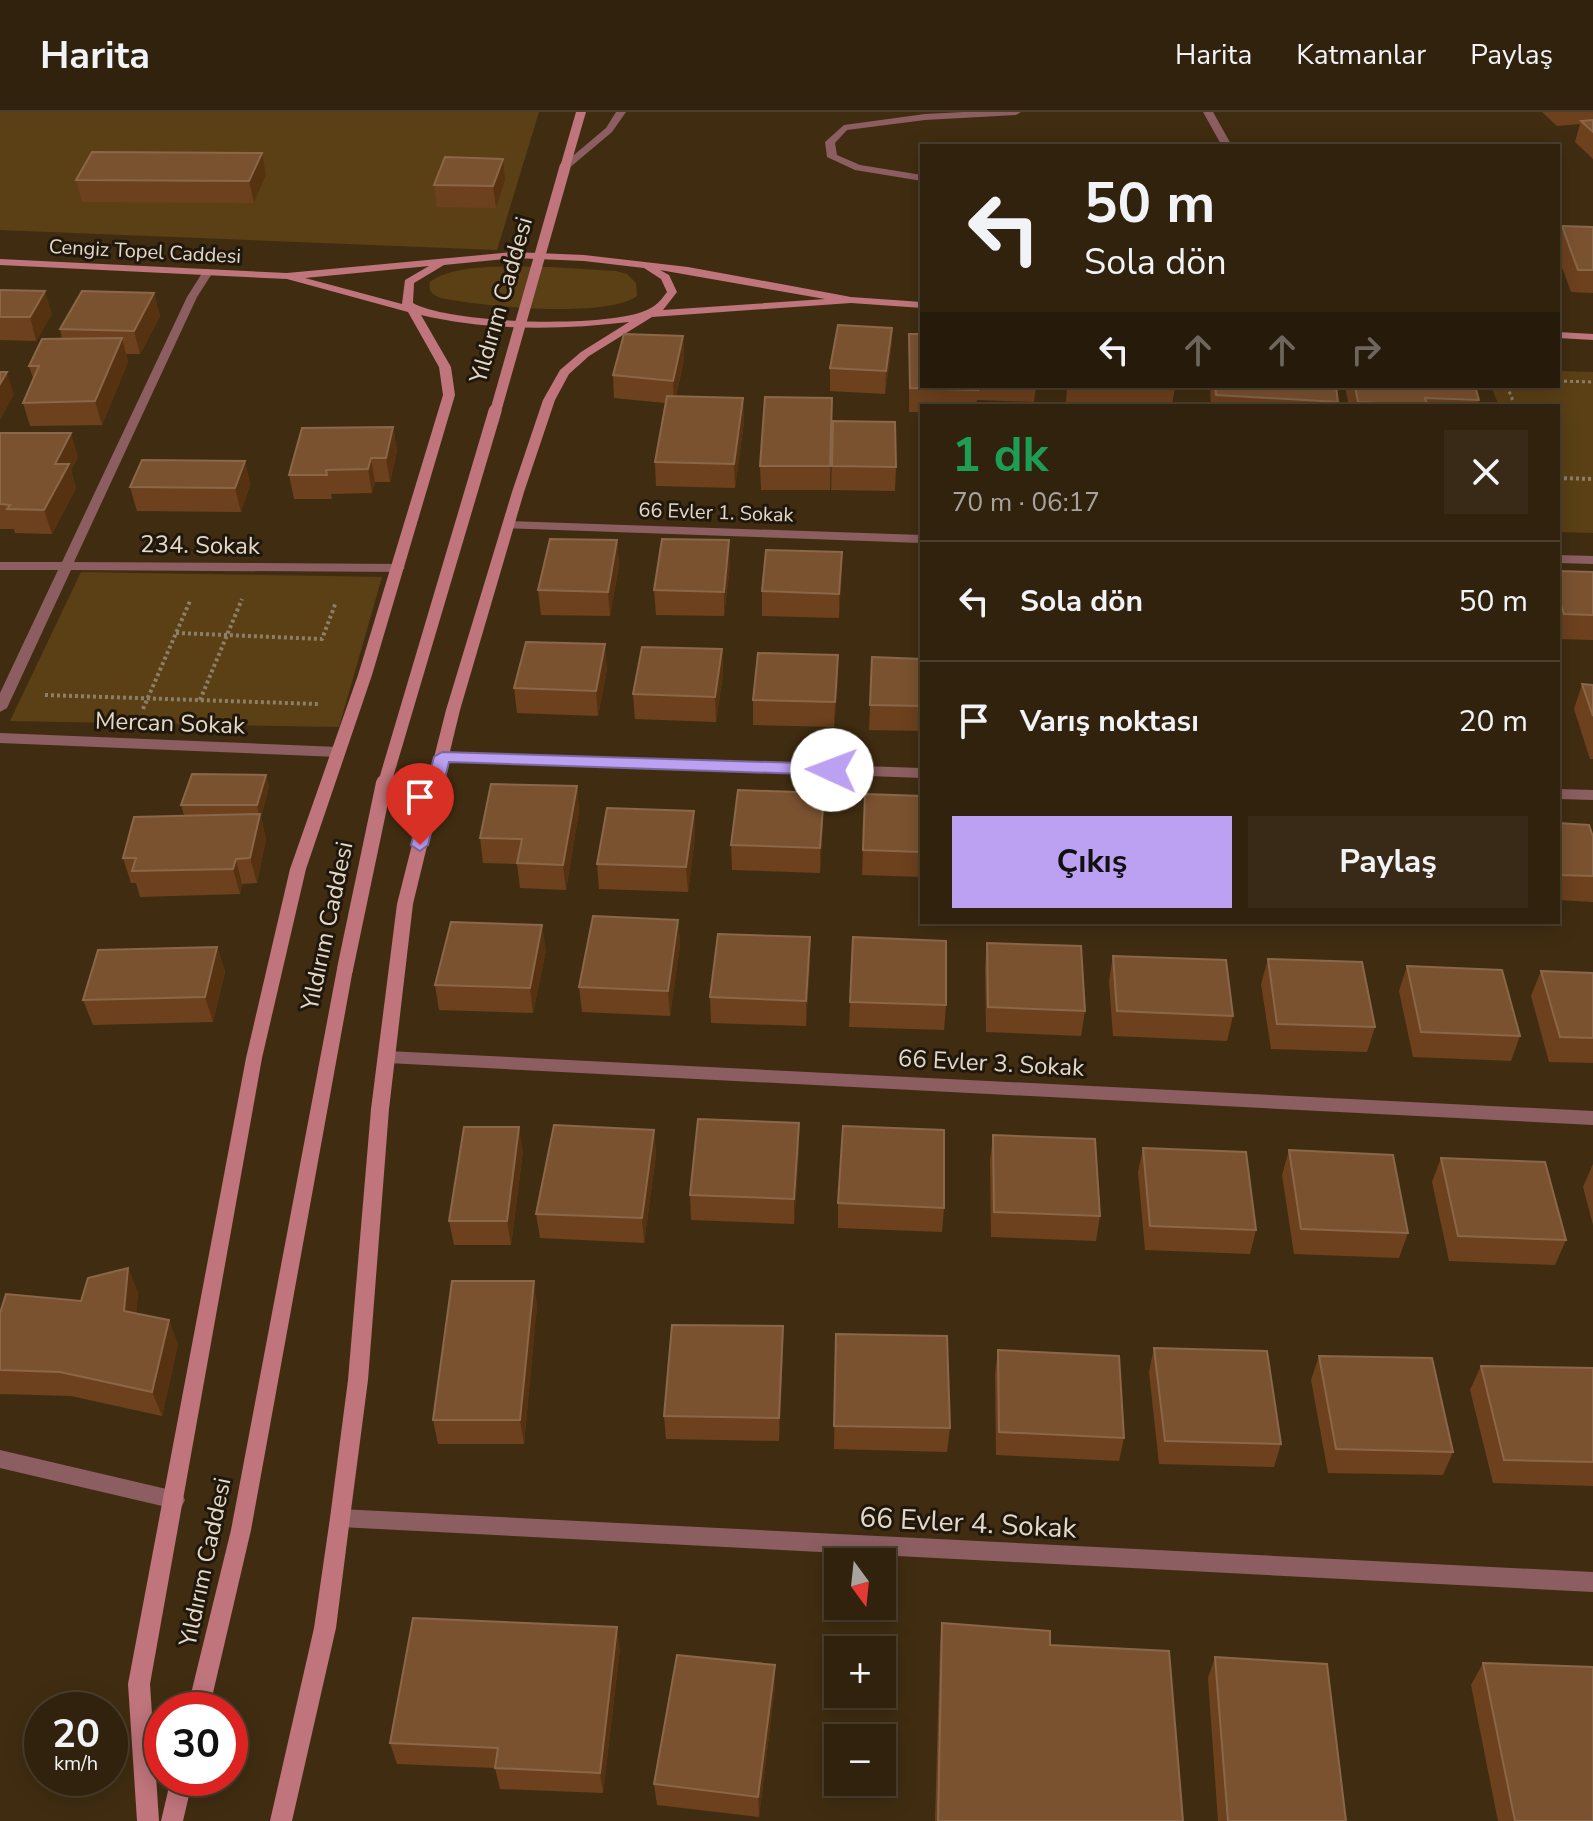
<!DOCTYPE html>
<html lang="tr">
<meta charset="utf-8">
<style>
body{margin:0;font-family:"Nunito Sans",sans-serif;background:#382a16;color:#f1f3f6;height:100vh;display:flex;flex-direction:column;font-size:30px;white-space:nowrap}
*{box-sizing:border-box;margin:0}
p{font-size:26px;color:#a8a49d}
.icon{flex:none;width:44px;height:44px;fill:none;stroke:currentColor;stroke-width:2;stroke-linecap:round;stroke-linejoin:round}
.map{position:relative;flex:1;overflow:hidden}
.side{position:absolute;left:920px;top:292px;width:640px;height:520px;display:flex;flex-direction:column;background:#30220d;border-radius:0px;box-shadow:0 4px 20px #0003,0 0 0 2px #4b3f2e}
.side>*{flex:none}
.guide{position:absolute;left:920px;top:32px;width:640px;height:244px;border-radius:0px;box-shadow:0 4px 20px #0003,0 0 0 2px #4b3f2e;background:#30220d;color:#f1f3f6;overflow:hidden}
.needle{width:52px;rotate:165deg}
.fabs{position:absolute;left:824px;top:1436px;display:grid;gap:16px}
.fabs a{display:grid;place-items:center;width:72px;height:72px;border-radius:0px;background:#30220d;box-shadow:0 4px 20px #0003,0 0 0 2px #4b3f2e;font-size:40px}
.speed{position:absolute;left:24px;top:1580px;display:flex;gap:16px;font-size:40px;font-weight:700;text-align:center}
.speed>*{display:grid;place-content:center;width:104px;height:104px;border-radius:50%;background:#30220d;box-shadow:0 4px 20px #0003,0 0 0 2px #4b3f2e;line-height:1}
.speed small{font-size:20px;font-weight:400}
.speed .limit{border:12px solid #d22;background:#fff;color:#111}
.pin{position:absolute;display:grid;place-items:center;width:68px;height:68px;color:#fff;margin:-82px -34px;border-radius:50% 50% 50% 0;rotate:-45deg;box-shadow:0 0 8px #0007}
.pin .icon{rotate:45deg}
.me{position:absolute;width:88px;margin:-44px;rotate:272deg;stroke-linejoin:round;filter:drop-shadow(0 0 6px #0008)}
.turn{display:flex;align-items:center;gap:28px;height:168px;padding:0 32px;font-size:36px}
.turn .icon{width:104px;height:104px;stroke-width:2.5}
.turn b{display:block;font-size:56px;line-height:68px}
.lanes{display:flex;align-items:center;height:76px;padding:0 32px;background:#0003;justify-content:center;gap:40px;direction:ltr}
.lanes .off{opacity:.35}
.round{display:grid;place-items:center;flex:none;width:84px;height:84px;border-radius:0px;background:#382a16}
.summary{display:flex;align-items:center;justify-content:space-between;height:136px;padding:0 32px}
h1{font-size:48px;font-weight:700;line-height:60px;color:#1e9e55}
.primary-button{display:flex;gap:16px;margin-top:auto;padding:16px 32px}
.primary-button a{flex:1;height:92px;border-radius:0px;background:#bca0f2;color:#111;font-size:32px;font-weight:700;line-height:92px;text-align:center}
.primary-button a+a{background:#382a16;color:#f1f3f6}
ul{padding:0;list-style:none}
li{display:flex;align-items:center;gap:24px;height:120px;padding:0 32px;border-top:2px solid #4b3f2e}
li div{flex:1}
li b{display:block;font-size:30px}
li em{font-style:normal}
header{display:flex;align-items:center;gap:48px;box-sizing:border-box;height:112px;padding:0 40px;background:#30220d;border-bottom:2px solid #4b3f2e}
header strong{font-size:38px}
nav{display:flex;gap:44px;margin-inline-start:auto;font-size:28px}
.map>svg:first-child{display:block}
.green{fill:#5b4015}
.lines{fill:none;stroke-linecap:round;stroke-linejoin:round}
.path-far1{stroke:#8d7e67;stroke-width:3;stroke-dasharray:3 3;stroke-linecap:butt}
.path{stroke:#8d7e67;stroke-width:4;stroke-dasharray:3 3;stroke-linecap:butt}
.minor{fill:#8c5e61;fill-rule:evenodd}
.secondary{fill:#bf757b;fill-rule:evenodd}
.secondary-bridge-far2{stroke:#bf757b;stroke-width:11}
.secondary-bridge-far1{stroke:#bf757b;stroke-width:13}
.secondary-bridge{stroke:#bf757b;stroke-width:16}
.wall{fill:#6d411e}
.shaded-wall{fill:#563211}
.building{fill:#7a5230;stroke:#8a6748;stroke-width:2}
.route{fill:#bca0f2;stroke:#7a689d;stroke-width:2}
.labels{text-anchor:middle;stroke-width:6;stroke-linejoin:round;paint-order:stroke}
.far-street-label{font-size:20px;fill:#e4d8c8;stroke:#20180c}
.street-label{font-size:24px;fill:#e4d8c8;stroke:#20180c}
.near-street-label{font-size:28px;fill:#e4d8c8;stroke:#20180c}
</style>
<header>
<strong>Harita</strong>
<nav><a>Harita</a><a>Katmanlar</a><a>Paylaş</a></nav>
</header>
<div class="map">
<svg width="1593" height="1709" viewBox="0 0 1593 1709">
<rect width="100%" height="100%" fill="#402d11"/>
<path class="green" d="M0 0H539L497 138 0 118Z
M550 155 616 159 627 162 636 171 637 184C606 207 480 194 441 186 433 183 428 180 430 170 455 150 518 155 550 155Z
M1558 259 1593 260V421L1558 420V294H1499L1491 274H1558Z
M81 460 382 465 339 615 10 609Z"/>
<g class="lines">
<path class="path-far1" d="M1558 269 1593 270
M1507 274 1515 294"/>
<path class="path" d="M1558 366 1593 367
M176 521 322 527 336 490
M45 583 318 592
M200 588 242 487
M143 597 190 489"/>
<path class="minor" d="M616 0H626L612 20 568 57H562V53L606 16Z
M964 0H1021L1016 3 925 8 847 18 835 31 837 43 860 53 922 63V69L855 58 827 45 825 30 844 13 925 2Z
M1203 0H1213L1232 34H1222Z
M208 157 213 160 197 185 74 450 399 452 405 456 399 460 71 458 7 596 0 600V581L58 458H0V450H62L187 185 204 158Z
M508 409 922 423V431L504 416 502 413Z
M1558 443 1593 444V452L1558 451Z
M0 621 338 635 345 640 338 645 0 631Z
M442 640 922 656V666L437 648 435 645 437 642Z
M1558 677 1593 678V688L1558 687Z
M387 939 1593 999V1013L387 951 381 949 379 945 381 941Z
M0 1338 175 1379 182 1382 185 1388 182 1394 175 1397 0 1356Z
M340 1397 1593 1460V1480L340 1415 333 1412 330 1406 333 1400Z"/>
<path class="secondary" d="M576 0H586L570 55 565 58 560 55Z
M514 140 584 143 688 155 851 185 922 190V196L851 191 652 205 589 244 569 262 555 288 524 380 460 598 413 792 389 997 368 1268 350 1406 336 1516 292 1709H270L314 1516 330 1406 348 1268 371 997 397 792 446 598 512 380 543 288 560 258 581 240 629 210C560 218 489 219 421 203L451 255 455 283 372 563 306 757 262 946 150 1572 159 1709H137L128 1572 246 946 290 757 358 563 443 283 439 255 408 200 287 167 0 153V147L287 161ZM514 146 584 149 644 156 661 167 667 180C662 187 657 193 649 197 611 217 450 212 413 191L414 171 444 153ZM429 154 405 168 402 192 305 166ZM660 158 825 187 663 198 677 180 669 163Z
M1558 220 1593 222V228L1558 226Z
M345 851 353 857 251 1418 209 1598H187L231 1418 337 857Z
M171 1666H193L183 1709H161Z"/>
<path class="secondary-bridge-far2" d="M495 301 565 55"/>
<path class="secondary-bridge-far1" d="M384 673 495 299"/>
<path class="secondary-bridge" d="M345 857 384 671"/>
</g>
<path class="wall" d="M1542 0H1593V47L1575 30 1580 12 1557 14Z
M262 41 266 63 254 91 82 90 76 68Z
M505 68 496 96 437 95 434 73Z
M1562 114 1593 115V181L1571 180 1558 144V127Z
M0 178 52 202 36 229 0 228Z
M154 181 160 204 140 242H126L128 250 102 313 30 314 23 291 33 266 29 254 62 227 60 217Z
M892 216 891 239 885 282 830 279V256Z
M909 222 922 274H1036L1034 290 977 288 976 294H922V300H909Z
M683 224 684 248 676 284 743 286 744 310 735 376 656 374 655 350 665 291 614 286 613 263Z
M1067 274H1175L1172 294H1122L1066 291Z
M1210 274H1336L1338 290 1337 294H1211Z
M1345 274H1475L1479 288 1478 294H1349Z
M832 286 830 378H761L760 354Z
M833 309 896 355 895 379 831 378Z
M393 315 397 339 390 370H375L372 381 331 382 332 387H294L289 363Z
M0 321 78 345 71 358 76 376 52 422 15 421 14 417H0Z
M245 349 250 373 241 400 137 399 130 375Z
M617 428 619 453 610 504 541 503 538 478Z
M842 440 839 506 762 504V479Z
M730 453 724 504 656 503 654 478Z
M1558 459 1593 460V528L1558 527Z
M722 537 723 562 716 610 635 607 633 582Z
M872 545 922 547V619L869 618Z
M607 557 598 604 517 601 514 576Z
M838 568 834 615 753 613V588Z
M1582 572 1593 573V647H1590L1574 597Z
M266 663 269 675 261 705 266 727 257 771 242 772 240 782 140 785 136 771H131L123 746 184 703 181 693Z
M577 674 579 699 566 778 520 776 517 752 483 751 480 726Z
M865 682 922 684V765L862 763Z
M694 699 695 724 688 780 599 777 597 752Z
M823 706 820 761 732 758 731 733Z
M1558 711 1593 725V790L1558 788Z
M678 808 680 833 670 904 582 900 579 875Z
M810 825V850L806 914 711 911 710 885Z
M853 825 946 893 944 918 849 915Z
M987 831 1085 899 1081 924 986 920 985 856Z
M217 835 225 860 213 910 93 913 83 888Z
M546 838 533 901 439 898 435 873Z
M1113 844 1233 904 1227 929 1113 924 1109 869Z
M1268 847 1375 915 1367 940 1271 937 1261 872Z
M1407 854 1520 924 1511 949 1413 945 1399 879Z
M1541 859 1593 861V951L1549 950 1531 884Z
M799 1011V1036L794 1112 691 1108 690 1083Z
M654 1018 656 1043 644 1131 540 1126 536 1102Z
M993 1023 1100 1104 1096 1129 991 1125 990 1048Z
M1143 1036 1256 1118 1250 1142 1145 1138 1138 1060Z
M1289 1038 1408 1121 1399 1146 1294 1142 1282 1063Z
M523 1039 511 1133H454L449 1109Z
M1441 1046 1566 1128 1555 1153 1449 1149 1432 1070Z
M1593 1052V1113L1583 1075Z
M838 1091 944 1096 942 1120 838 1116Z
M128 1156 138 1181 136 1202 178 1232 162 1304 71 1284 0 1282V1201L81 1189Z
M537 1193 524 1332H438L433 1308Z
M783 1214V1238L779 1329 666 1327 664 1304Z
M836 1222 950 1316 947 1340 834 1337Z
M1154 1236 1281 1332 1274 1355 1159 1352 1149 1260Z
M998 1238 1124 1326 1119 1349 996 1343 995 1262Z
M1319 1244 1453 1340 1443 1363 1328 1361 1311 1268Z
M1481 1254 1593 1256V1374L1493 1371 1470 1278Z
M942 1511 1050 1533 1183 1709H935L940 1533Z
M620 1536 603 1681 500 1677 495 1656 397 1652 390 1631Z
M1215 1545 1346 1709H1218L1208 1566Z
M1483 1551 1593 1709H1498L1471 1573Z
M775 1574 759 1705 657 1693 654 1672Z"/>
<path class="shaded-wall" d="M262 41 266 63 254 91 249 69Z
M503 47 505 68 496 96 493 74Z
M45 179 52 202 36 229 30 205Z
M154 181 160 204 140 242 134 219Z
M892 216 891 239 885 282 886 259Z
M683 224 684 248 674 292 673 269Z
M122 226 128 250 102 313 95 289Z
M7 260 14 283 0 308V272Z
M743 286 744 310 735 376 734 352Z
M393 315 397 339 390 370 386 346Z
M71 321 78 345 71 358 76 376 52 422 44 398 55 352Z
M371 346 375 370 372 381 368 357Z
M245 349 250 373 241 400 235 376Z
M617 428 619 453 610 504 608 480Z
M729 428 730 453 724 504V480Z
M842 440V464L839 506V482Z
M605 532 607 557 598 604 596 579Z
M722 537 723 562 716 610 715 585Z
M838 543V568L834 615 835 590Z
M266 663 269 675 261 705 266 727 257 771 250 746 259 703 257 693Z
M577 674 579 699 566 778 563 753Z
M824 681 823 706 820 761V736Z
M694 699 695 724 688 780 686 755Z
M236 747 242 772 240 782 233 757Z
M678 808 680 833 670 904 668 879Z
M542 813 546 838 533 901 530 876Z
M810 825V850L806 914V889Z
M217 835 225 860 213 910 205 885Z
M799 1011V1036L794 1112V1087Z
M519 1015 523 1039 511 1133 507 1109Z
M654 1018 656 1043 644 1131 642 1106Z
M128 1156 138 1181 134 1223 124 1199Z
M534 1169 537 1193 524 1332 520 1308Z
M169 1208 178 1232 162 1304 152 1280Z
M783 1214V1238L779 1329V1306Z
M617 1515 620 1536 603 1681 600 1661Z
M775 1553V1574L759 1705 758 1685Z"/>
<path class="building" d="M1593 8V20L1581 9Z
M92 40 262 41 249 69 76 68Z
M445 45 503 47 493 74 434 73Z
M1562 114 1593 115V158H1578Z
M0 178 45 179 30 205H0Z
M82 179 154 181 134 219 60 217Z
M838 213 892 216 886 259 830 256Z
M624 222 683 224 673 269 613 263Z
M909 222H922V274H977L978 278 910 276Z
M122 226 95 289 23 291 39 254H29L42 227Z
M0 260H7L0 272Z
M1215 274H1336L1338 290 1216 283Z
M1355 274H1475L1479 288 1425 286 1427 293 1358 290Z
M667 284 743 286 734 352 655 350Z
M765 285 832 286 830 354H760Z
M833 309 895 310 896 355 832 354Z
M393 315 386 346H371L368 357 326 358 327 363H289L302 316Z
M0 321H71L55 352H69L44 398 7 397 10 393 0 392Z
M142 348 245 349 235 376 130 375Z
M550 427 617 428 608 480 538 478Z
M662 427 729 428 724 480 654 478Z
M766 438 842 440 839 482 762 479Z
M1558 459 1593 460V503L1564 502 1558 484Z
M526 530 605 532 596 579 514 576Z
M642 535 722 537 715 585 633 582Z
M758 541 838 543 835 590 753 588Z
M872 545 922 547V594L870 593Z
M1582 572 1593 573V604Z
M192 662 266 663 257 693H181Z
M491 672 577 674 563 753 517 751 522 727 480 726Z
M738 678 824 681 820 736 731 733Z
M865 682 922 684V740L863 738Z
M607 696 694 699 686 755 597 752Z
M260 702 250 746 236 747 233 757 132 759 136 746H123L134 705Z
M1558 711 1589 713 1593 725V764L1558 763Z
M593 804 678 808 668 879 579 875Z
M451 810 542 813 530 876 435 873Z
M718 822 810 825 806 889 710 885Z
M853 825 946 829V893L850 890Z
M987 831 1081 834 1085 899 988 895Z
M217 835 205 885 83 888 98 838Z
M1113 844 1226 848 1233 904 1117 899Z
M1268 847 1362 850 1375 915 1277 912Z
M1407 854 1502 858 1520 924 1421 920Z
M1541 859 1593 861V926L1560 925Z
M698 1007 799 1011 794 1087 690 1083Z
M554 1013 654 1018 642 1106 536 1102Z
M843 1014 944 1018V1096L838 1091Z
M464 1015H519L507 1109H449Z
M993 1023 1095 1027 1100 1104 994 1100Z
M1143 1036 1246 1040 1256 1118 1150 1114Z
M1289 1038 1393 1043 1408 1121 1301 1117Z
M1441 1046 1545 1050 1566 1128 1458 1124Z
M128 1156 124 1199 169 1208 152 1280 60 1260 0 1258V1201L6 1182 81 1189 88 1166Z
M452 1169H534L520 1308H433Z
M672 1213 783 1214 779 1306 664 1304Z
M836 1222 947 1224 950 1316 834 1314Z
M1154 1236 1267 1239 1281 1332 1165 1329Z
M998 1238 1119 1244 1124 1326 999 1320Z
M1319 1244 1432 1246 1453 1340 1336 1337Z
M1481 1254 1593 1256V1350L1504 1348Z
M413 1506 617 1515 600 1661 495 1656 498 1636 390 1631Z
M942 1511 1050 1519V1533L1169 1539 1183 1709H938Z
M677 1543 775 1553 758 1685 654 1672Z
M1215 1545 1327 1552 1346 1709H1228Z
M1483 1551 1593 1555V1709H1515Z"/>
<path class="route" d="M442 640 832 652 840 658 832 663 449 650 428 733 420 739 411 733 434 645Z"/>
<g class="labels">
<g class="far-street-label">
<text transform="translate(145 139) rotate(3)" y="7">Cengiz Topel Caddesi</text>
<text transform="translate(716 400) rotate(2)" y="7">66 Evler 1. Sokak</text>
</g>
<g class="street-label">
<text transform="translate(501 188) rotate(-74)" y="8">Yıldırım Caddesi</text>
<text transform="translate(200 433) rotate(1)" y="8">234. Sokak</text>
<text transform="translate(170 611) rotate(2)" y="8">Mercan Sokak</text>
<text transform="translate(327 814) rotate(-78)" y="8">Yıldırım Caddesi</text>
<text transform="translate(991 951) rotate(3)" y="8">66 Evler 3. Sokak</text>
<text transform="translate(205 1450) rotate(-78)" y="8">Yıldırım Caddesi</text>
</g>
<g class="near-street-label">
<text transform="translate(968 1410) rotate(3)" y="10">66 Evler 4. Sokak</text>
</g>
</g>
</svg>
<div class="fabs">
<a><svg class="needle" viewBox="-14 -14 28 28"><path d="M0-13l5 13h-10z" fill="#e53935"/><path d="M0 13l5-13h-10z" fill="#a8a49d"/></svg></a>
<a>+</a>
<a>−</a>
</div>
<div class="speed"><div>20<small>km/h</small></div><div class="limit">30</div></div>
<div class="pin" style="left:420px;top:733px;background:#d93025"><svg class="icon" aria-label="arrive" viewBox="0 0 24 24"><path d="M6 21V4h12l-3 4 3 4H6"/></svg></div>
<svg class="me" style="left:832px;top:658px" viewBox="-20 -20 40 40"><circle r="19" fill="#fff"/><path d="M0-13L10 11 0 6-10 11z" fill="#bca0f2"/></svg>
<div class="guide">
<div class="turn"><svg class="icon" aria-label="left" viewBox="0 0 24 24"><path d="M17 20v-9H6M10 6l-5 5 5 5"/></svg><div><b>50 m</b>Sola dön</div></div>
<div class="lanes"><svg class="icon" aria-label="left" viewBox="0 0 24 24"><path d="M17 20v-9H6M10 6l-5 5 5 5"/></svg><svg class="icon off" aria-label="ahead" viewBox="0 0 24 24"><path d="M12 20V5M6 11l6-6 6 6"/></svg><svg class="icon off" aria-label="ahead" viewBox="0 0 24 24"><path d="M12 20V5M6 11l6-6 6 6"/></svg><svg class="icon off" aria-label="right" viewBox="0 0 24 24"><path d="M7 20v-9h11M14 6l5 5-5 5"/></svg></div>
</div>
<section class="side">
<div class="summary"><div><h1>1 dk</h1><p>70 m · 06:17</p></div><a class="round"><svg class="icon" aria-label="close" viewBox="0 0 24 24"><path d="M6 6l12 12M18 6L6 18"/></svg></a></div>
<ul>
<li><svg class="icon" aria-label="left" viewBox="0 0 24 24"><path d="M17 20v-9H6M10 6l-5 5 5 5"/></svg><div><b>Sola dön</b></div><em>50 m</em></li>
<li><svg class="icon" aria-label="arrive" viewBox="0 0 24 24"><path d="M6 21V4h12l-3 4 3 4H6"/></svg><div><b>Varış noktası</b></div><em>20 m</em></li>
</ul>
<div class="primary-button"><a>Çıkış</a><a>Paylaş</a></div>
</section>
</div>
